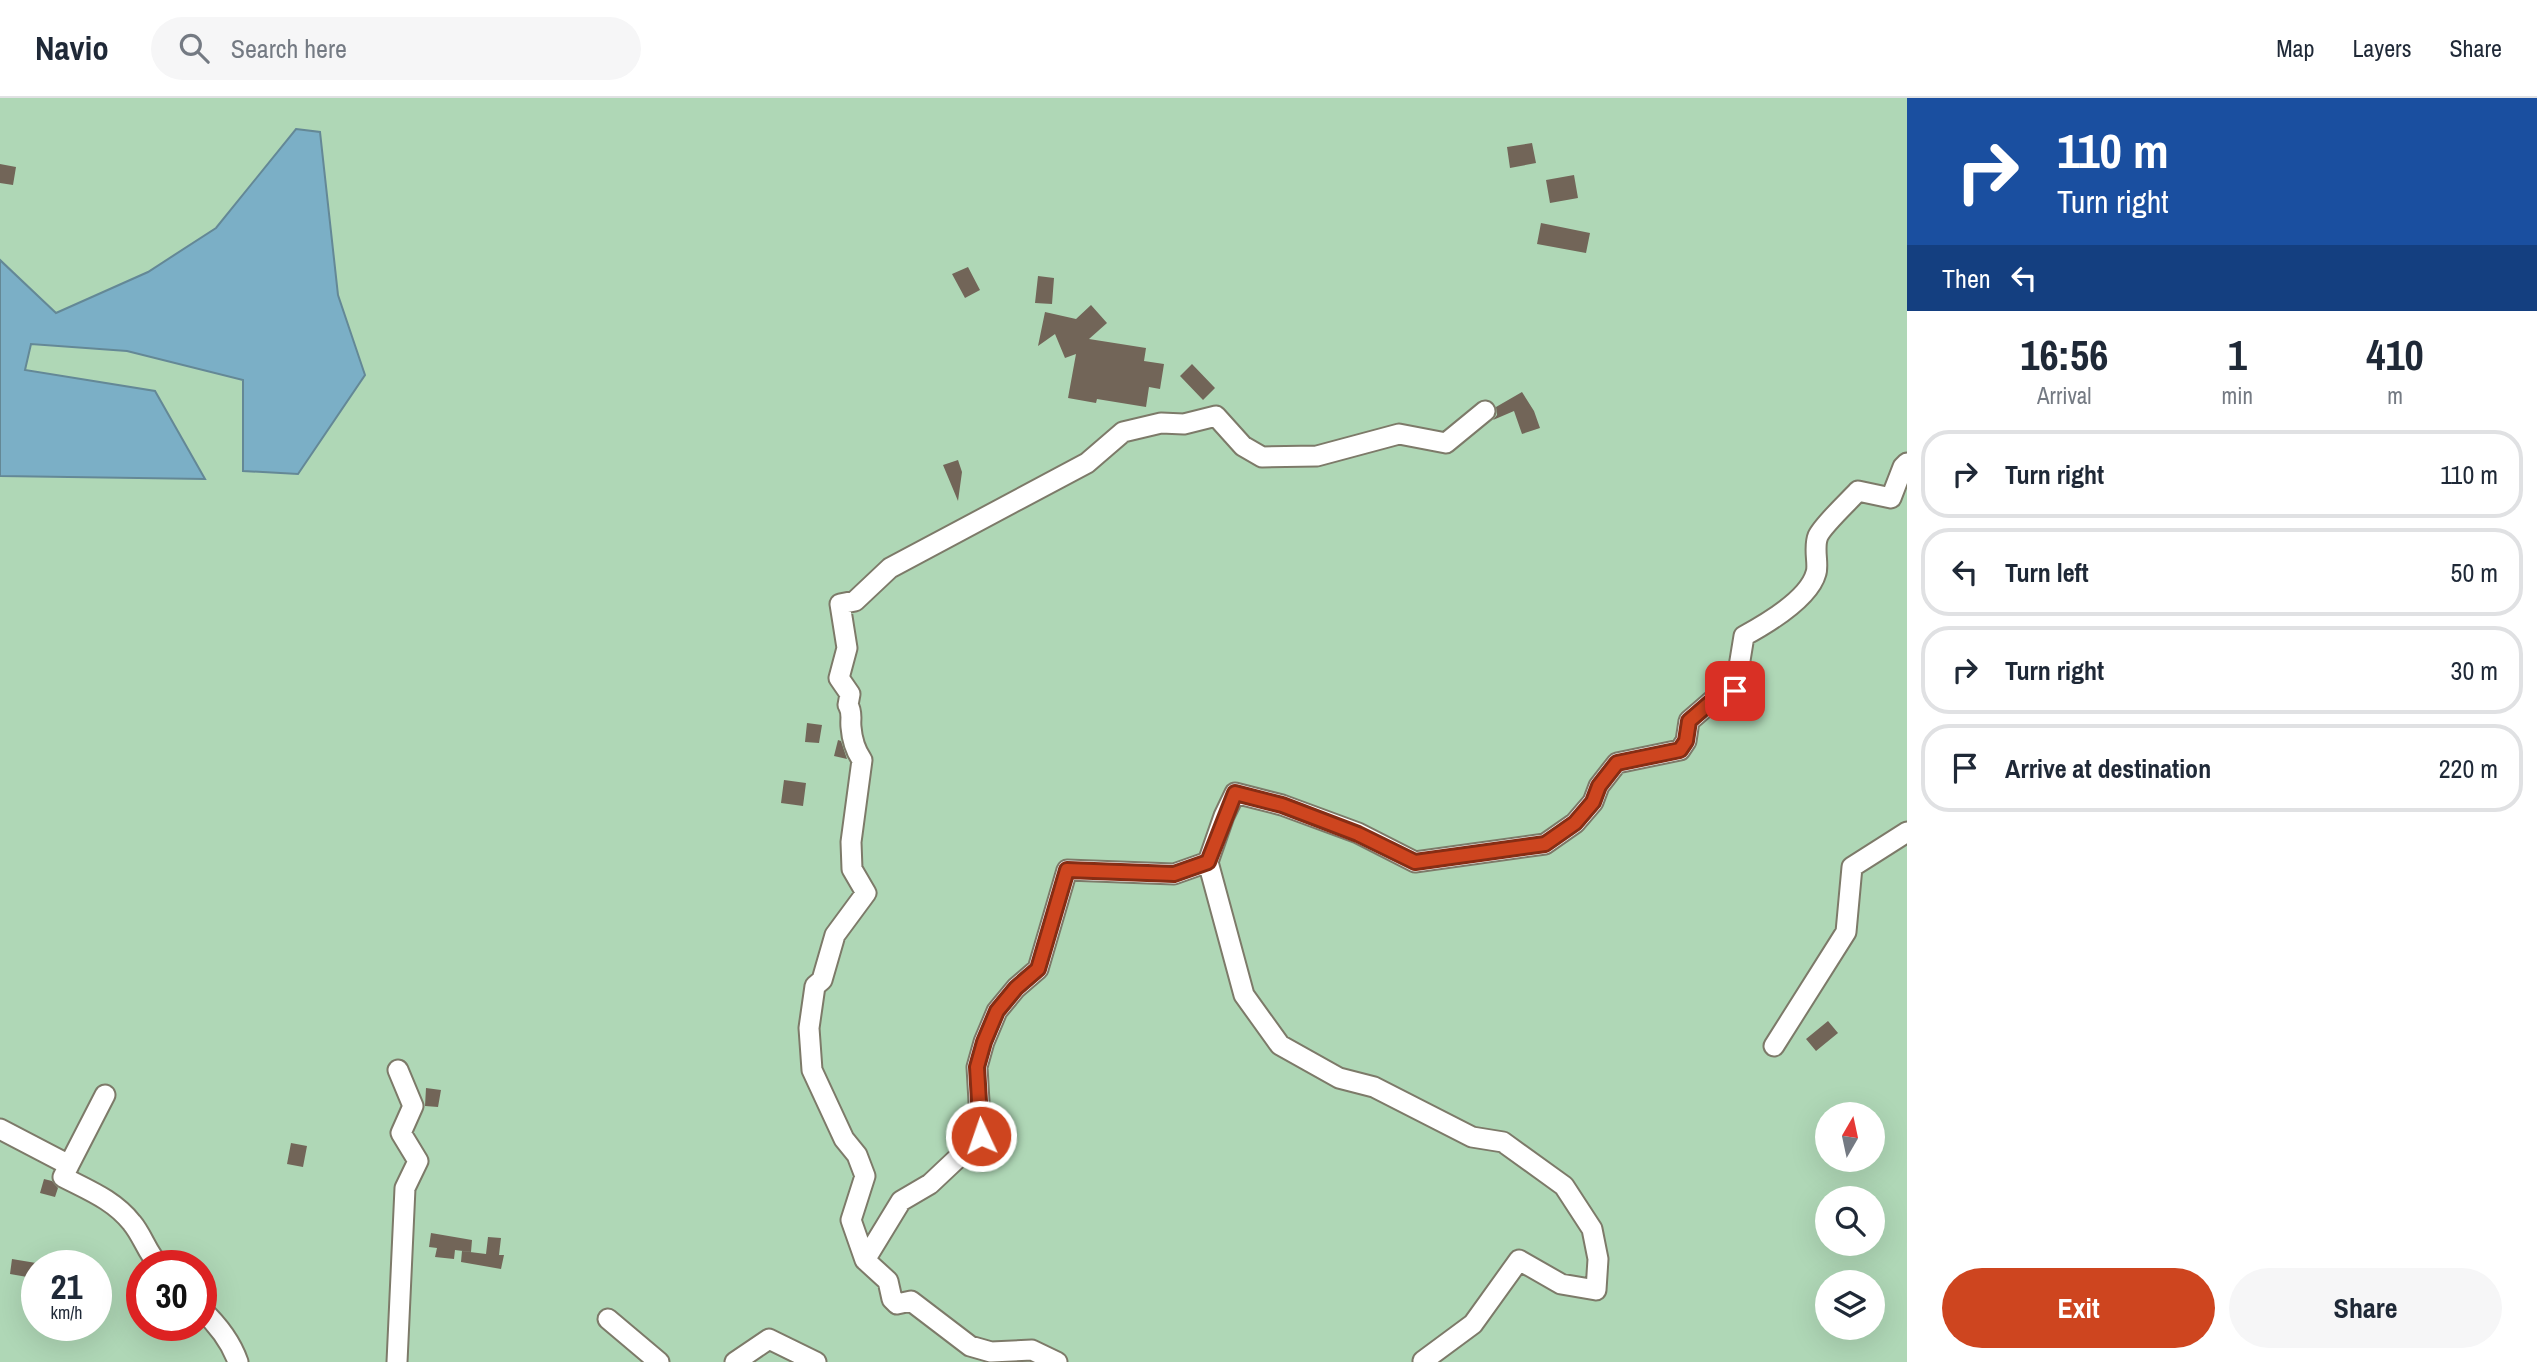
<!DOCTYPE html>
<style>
body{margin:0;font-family:"Archivo Narrow",sans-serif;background:#f6f6f7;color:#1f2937;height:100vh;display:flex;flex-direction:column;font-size:26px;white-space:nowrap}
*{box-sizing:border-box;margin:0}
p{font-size:23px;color:#747a83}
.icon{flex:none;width:38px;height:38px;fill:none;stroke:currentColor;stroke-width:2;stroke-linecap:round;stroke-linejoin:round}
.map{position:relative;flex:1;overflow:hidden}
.details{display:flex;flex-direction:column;background:#fff;width:630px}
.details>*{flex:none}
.guide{background:#1a4fa0;color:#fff;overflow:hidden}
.needle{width:46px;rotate:9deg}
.controls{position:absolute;left:1815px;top:1004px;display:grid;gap:14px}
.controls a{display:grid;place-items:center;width:70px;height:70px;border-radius:50%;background:#fff;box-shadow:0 7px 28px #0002;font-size:35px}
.speed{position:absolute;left:21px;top:1152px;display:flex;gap:14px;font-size:35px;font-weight:700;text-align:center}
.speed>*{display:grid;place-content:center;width:91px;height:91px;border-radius:50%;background:#fff;box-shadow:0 7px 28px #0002;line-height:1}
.speed small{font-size:18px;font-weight:400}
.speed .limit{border:10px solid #d22;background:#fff;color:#111}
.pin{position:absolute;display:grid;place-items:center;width:60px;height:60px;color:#fff;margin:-30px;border-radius:14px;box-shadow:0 4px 10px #0006}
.me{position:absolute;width:77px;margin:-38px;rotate:357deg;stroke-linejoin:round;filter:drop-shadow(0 0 5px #0008)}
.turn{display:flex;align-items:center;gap:24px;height:147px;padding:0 35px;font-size:32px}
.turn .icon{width:91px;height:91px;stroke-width:2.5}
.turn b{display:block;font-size:49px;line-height:60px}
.then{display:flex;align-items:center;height:66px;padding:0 35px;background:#0003;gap:14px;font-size:26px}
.eta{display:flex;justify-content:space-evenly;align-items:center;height:119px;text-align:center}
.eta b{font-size:42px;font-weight:800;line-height:49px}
.cta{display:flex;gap:14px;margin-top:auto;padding:14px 35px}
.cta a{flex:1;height:80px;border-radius:42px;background:#ce451f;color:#fff;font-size:28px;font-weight:800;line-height:80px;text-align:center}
.cta a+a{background:#f6f6f7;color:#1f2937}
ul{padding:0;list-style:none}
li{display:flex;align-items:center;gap:21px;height:88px;margin:0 14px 10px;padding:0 21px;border:4px solid #e0e1e3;border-radius:28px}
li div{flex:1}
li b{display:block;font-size:26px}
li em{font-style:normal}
header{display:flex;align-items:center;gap:42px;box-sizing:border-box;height:98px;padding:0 35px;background:#fff;border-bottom:2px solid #e0e1e3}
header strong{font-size:33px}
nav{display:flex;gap:38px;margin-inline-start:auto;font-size:24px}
.search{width:490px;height:63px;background:#f6f6f7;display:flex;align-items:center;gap:18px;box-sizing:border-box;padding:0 24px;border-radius:38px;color:#747a83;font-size:26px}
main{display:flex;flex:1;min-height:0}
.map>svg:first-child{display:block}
.green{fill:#afd7b6;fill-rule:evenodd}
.water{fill:#7bafc6;stroke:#648896;stroke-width:2}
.building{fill:#726558}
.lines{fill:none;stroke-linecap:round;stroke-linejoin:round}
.minor-casing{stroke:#7d7a69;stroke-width:23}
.minor{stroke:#fff;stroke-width:19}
.route-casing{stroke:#862d14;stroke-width:18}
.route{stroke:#ce451f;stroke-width:12}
</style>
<header>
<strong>Navio</strong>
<div class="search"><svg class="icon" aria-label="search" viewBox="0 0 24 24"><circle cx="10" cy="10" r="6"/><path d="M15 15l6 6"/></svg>Search here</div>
<nav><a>Map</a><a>Layers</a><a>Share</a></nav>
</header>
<main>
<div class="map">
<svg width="1907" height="1264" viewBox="0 0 1907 1264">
<rect width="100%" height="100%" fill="#f2eedb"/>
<path class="green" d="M0 0H1907V1264H0ZM1827 1017H1872V1062H1827ZM1827 1101H1872V1146H1827ZM37 1167H96V1227H37ZM142 1167H201V1227H142ZM1827 1185H1872V1230H1827Z"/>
<path class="water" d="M296 31 320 34 338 197 365 277 298 376 243 373V282L127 253 31 246 25 272 155 293 205 381 0 378V162L56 215 148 174 216 130Z"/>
<path class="building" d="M1532 45 1536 65 1510 70 1507 49Z
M0 66 16 69 13 87 0 85Z
M1574 77 1578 100 1550 105 1546 82Z
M1541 125 1590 135 1586 155 1537 146Z
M968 169 980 192 965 200 952 176Z
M1038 178 1054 180 1052 206 1035 205Z
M1091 207 1107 225 1089 241 1146 250 1144 263 1164 266 1160 291 1149 289 1146 309 1097 301 1096 305 1068 300 1076 256 1065 260 1055 236 1038 248 1045 214 1076 221Z
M1192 266 1215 290 1203 302 1180 278Z
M1522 294 1534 313 1540 330 1522 336 1514 313 1493 322 1497 317 1496 309Z
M958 362 962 374 958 403 943 367Z
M807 625 822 627 819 645 805 644Z
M838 642 841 643 847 661 834 658Z
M784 682 806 685 803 708 781 705Z
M1828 923 1838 935 1816 953 1806 941Z
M426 990 441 992 438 1009 425 1008Z
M291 1045 307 1048 303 1069 287 1066Z
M44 1081 52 1083 58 1090 55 1099 40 1095Z
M431 1135 472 1142 471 1154 455 1152 454 1161 435 1159 437 1150 429 1149Z
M488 1139 501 1140 499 1157H504L501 1171 461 1164 462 1153 486 1156Z
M12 1161 36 1165 33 1180 10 1176Z"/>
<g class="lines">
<defs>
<path id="minor" d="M1208 764 1244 897 1280 947 1339 980 1374 989 1472 1039 1503 1044 1564 1088 1592 1131 1598 1161 1596 1192 1561 1186 1519 1162 1473 1226 1423 1263
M1774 948 1846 834 1852 769 1907 734
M0 1031 69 1067 105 997
M69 1067 63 1079C88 1092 114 1102 132 1125 143 1138 147 1155 159 1167
M865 1162 851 1122 865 1078 857 1057 844 1041 812 972 809 930 815 888 822 882 835 837 866 795 852 771 851 744 862 662C855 652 852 642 851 629 850 621 853 615 848 607L850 596 839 580 847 550 840 506 855 503 890 470 1087 365 1123 334 1161 325 1184 326 1216 318 1243 348 1262 359 1317 358 1399 336 1446 345 1485 313
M201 1211C217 1226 231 1244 238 1264
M608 1221 659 1264
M397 1264 405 1090 418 1063 401 1035 413 1008 398 972
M735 1264 769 1241 816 1264
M1057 1264 1032 1252 991 1254 970 1248 911 1203 897 1206 892 1201 888 1183 865 1162 901 1103 930 1086 981 1038 977 969 984 944 997 913 1016 890 1038 871 1067 772 1174 776 1208 764 1224 718 1235 695 1282 707 1358 735 1415 764 1545 746 1575 725 1593 704 1599 688 1617 665 1680 652 1686 643 1689 623 1719 597 1735 593 1744 538C1766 526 1809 501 1816 475 1819 466 1813 450 1818 438 1823 427 1849 403 1858 393L1891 400 1903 369 1907 365"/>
</defs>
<use href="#minor" class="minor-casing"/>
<use href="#minor" class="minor"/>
</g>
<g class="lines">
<defs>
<path id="route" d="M981 1038 977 969 984 944 997 913 1016 890 1038 871 1067 772 1174 776 1208 764 1235 695 1282 707 1358 736 1415 764 1545 746 1575 725 1593 704 1599 688 1617 665 1680 652 1686 643 1689 623 1719 597 1735 593"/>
</defs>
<use href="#route" class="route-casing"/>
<use href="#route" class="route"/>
</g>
</svg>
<div class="controls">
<a><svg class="needle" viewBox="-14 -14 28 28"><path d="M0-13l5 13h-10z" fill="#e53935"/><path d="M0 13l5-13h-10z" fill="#747a83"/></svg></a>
<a><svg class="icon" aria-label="search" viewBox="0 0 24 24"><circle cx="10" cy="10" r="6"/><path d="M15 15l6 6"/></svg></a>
<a><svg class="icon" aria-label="layers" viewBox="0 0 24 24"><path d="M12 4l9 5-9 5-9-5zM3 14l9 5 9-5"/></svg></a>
</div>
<div class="speed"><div>21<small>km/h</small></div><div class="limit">30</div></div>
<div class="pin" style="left:1735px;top:593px;background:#d93025"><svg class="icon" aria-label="arrive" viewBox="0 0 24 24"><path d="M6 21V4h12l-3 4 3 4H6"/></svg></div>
<svg class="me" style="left:981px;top:1038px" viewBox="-20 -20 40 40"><circle r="17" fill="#ce451f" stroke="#fff" stroke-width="3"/><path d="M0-11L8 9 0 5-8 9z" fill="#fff"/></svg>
</div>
<section class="details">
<div class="guide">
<div class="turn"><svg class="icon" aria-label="right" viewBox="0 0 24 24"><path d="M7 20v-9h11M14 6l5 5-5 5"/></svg><div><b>110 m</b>Turn right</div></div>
<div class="then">Then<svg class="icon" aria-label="left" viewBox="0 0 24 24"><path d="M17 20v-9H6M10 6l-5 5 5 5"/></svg></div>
</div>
<div class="eta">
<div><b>16:56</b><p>Arrival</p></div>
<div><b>1</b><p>min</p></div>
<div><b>410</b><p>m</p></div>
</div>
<ul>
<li><svg class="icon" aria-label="right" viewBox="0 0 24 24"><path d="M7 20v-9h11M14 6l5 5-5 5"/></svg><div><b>Turn right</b></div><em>110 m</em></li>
<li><svg class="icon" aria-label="left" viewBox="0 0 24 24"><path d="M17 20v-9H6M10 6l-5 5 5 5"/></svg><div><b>Turn left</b></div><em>50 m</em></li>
<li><svg class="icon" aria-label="right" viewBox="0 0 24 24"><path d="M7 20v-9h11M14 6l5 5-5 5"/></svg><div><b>Turn right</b></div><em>30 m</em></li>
<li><svg class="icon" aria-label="arrive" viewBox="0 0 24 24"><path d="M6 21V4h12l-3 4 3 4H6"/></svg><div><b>Arrive at destination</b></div><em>220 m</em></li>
</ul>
<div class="cta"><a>Exit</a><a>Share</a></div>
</section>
</main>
